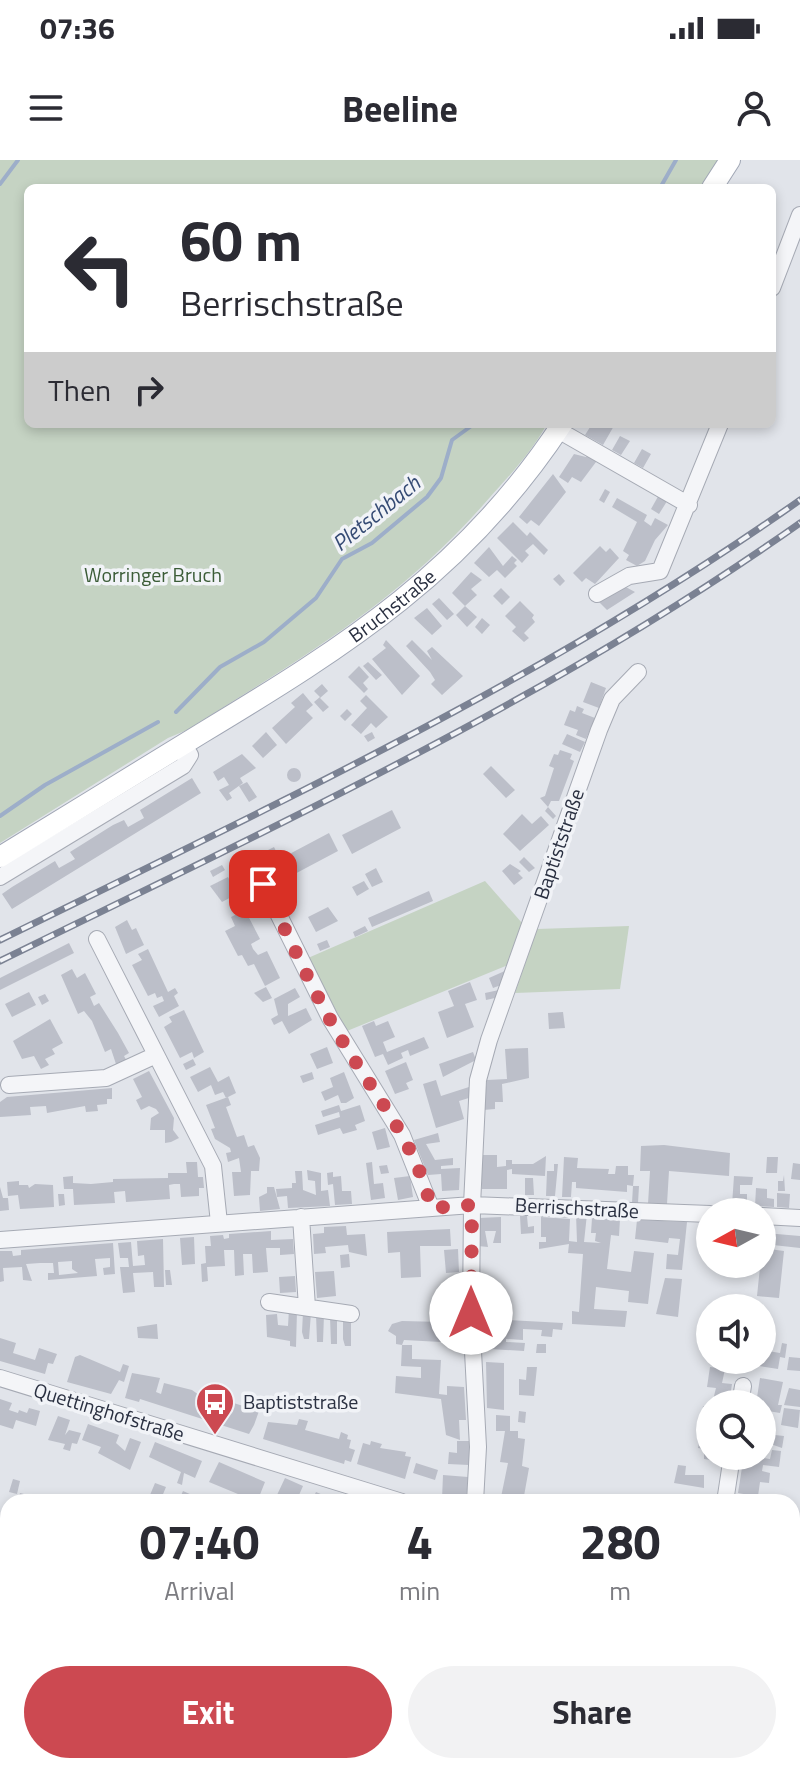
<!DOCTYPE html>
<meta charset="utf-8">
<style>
body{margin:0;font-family:"Titillium Web",sans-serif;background:#f2f2f3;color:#2b2b33;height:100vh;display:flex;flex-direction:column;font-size:30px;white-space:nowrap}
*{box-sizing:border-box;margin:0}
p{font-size:26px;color:#7c7c81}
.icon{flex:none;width:44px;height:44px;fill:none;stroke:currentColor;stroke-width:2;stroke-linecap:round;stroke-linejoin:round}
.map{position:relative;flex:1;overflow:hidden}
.drawer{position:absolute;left:0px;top:1334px;width:800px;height:280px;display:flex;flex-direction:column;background:#fff;border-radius:24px 24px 0 0;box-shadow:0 4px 12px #0003}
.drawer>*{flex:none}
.hud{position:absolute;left:24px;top:24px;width:752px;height:244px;border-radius:12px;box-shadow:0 4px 12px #0003;background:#fff;color:#2b2b33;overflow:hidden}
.needle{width:52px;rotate:262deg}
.tools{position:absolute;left:696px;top:1038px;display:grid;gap:16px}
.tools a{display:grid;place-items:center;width:80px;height:80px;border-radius:50%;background:#fff;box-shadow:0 4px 12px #0003;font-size:40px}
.pin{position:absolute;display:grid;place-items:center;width:68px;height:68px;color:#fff;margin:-34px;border-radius:16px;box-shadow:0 4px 12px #0006}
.me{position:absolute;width:88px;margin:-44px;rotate:0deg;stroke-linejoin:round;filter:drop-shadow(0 0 6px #0008)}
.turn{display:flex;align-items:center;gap:28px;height:168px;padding:0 24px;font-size:36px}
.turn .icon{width:104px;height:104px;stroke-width:2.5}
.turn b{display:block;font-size:56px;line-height:68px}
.then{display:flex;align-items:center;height:76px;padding:0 24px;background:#0003;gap:16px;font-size:30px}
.eta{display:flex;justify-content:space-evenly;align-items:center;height:136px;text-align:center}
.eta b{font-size:48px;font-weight:700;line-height:56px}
.action{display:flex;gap:16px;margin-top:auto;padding:16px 24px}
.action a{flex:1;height:92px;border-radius:48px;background:#cc4951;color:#fff;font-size:32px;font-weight:700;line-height:92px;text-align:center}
.action a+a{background:#f2f2f3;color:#2b2b33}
.status{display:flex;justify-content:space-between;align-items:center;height:56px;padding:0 40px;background:#fff;direction:ltr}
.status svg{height:22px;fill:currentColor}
header{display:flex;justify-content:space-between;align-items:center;height:104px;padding:0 24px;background:#fff;font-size:36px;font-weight:700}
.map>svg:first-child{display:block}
.green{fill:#c5d3c3}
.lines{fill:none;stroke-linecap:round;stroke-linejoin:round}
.stream{stroke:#9daec9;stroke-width:4}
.building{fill:#bcbfc9;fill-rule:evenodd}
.minor-casing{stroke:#a6aab4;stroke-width:18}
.major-casing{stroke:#a1a7b5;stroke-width:22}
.minor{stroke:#f4f5f8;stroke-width:16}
.major{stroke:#fff;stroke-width:20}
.rail-casing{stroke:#7b8293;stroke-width:7}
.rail{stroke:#f1f3f7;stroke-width:4;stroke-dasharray:12;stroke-linecap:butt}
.route{stroke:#cc4951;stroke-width:14;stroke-dasharray:0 25.2}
.labels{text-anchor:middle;stroke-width:7;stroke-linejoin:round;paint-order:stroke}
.park-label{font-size:20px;fill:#3b5c37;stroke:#f1f3f7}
.street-label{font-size:20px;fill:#2a3041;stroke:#f1f3f7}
.poi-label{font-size:20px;fill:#2a3041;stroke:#f1f3f7;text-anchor:start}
.water-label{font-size:22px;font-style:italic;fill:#354b74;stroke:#f1f3f7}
</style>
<div class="status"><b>07:36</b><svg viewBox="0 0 49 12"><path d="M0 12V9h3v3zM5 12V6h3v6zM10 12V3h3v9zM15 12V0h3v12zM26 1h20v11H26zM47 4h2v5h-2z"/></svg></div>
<header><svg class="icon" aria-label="menu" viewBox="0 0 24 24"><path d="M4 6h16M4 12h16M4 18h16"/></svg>Beeline<svg class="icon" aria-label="person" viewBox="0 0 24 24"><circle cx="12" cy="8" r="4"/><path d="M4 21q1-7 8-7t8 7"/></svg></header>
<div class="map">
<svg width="800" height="1614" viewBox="0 0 800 1614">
<rect width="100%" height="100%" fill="#e1e4ea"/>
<path class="green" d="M0 0H724L706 28H28V264H547C532 291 512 313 491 336 400 442 303 497 187 570L168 578 0 683Z
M485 721 522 763 508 805 347 871 308 798Z
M629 766 620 829 515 833 537 769Z
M724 1606H765L767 1614H713Z"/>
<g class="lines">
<path class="stream" d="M0 24 18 0
M660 28 676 0
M176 552 220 507 264 482 316 438 342 399 372 383 427 337 441 318 452 280 474 264
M0 656 45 625 158 562"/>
</g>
<path class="building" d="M592 264H615L603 285 585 275Z
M620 276 630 281 621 295 612 290Z
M642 289 651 294 643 308 634 303Z
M589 293 599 298 581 322 572 317 568 323 559 317 574 294 586 297Z
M553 314 566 332 539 366 531 360 527 364 519 357Z
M605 329 610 332 604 343 599 340Z
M660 333 669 338 659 354 651 349Z
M617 338 647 355 644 361 651 366 655 358 668 365 655 380 645 401 637 406 626 400 629 395 623 391 637 362 612 347Z
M513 362 527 376 530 372 548 390 544 395 533 384 525 391 529 395 522 403 497 378Z
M600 386 606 392 610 388 619 398 595 424 586 418 582 422 573 413Z
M489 387 503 406 512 396 517 400 514 403 517 406 505 418 497 410 489 417 474 403Z
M471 412 482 420 471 429 477 435 465 446 477 457 467 467 456 455 465 446 452 433Z
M559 414 565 421 560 426 553 419Z
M624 426 635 432 607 450 599 442Z
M501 428 510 437 502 445 493 436Z
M439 438 454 454 447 460 432 444Z
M520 441 534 455 532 458 535 462 524 473 529 478 524 482 512 471 516 467 505 456Z
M427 448 442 466 432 475 414 458Z
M482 458 490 465 482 474 475 467Z
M386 480 420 516 402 535 372 499 386 488 383 485Z
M412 480 432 500 427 491 432 487 463 516 442 535 431 524 435 520 430 512 406 486Z
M368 502 382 515 376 520 363 506Z
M359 506 369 517 363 523 368 529 364 533 348 517Z
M591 522 606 528 599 548 583 542Z
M322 524 328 531 320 538 329 547 323 552 314 542 320 537 314 531Z
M303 533 313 545 306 551 313 558 286 584 272 568 295 547 291 543Z
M366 535 388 557 376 568 371 563 361 574 351 565 367 548 360 541Z
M577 546 584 549 582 553 595 558 586 579 576 575 578 570 564 565 570 550 575 552Z
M347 549 352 554 345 561 340 556Z
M266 572 277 585 263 598 252 586Z
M372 572 375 578 368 582 364 576Z
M567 574 585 582 580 592 562 584Z
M560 590 572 594 570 599 574 601 559 641H551L548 647 540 638 545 636 554 608 549 606 554 594 558 595Z
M242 594 256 608 240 618 243 623 229 633 232 638 227 641 219 630 229 625 224 617 218 621 213 612Z
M491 606 515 630 506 638 483 614Z
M287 615a7 7 0 1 1 14 0a7 7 0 1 1-14 0Z
M192 618 201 633 12 749 2 734 12 727 55 701 59 708 75 699 70 692 113 665 124 660 128 667 144 658 140 650Z
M247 622 257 637 249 642 239 626Z
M548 647 556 656 553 659 545 651Z
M392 650 401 668 352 694 342 675Z
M522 654 532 664 541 656 549 665 520 691 503 674Z
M329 673 338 691 289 717 291 720 280 727 262 693 274 687 280 699Z
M524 697 535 708 529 712 519 702Z
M510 704 521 711 518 713 523 718 514 725 502 711Z
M222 705 225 710 213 717 210 711Z
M376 708 383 722 372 727 365 714Z
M228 717 237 734 222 742 210 726Z
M364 721 369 729 357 736 352 727Z
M429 731 433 741 372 767 368 758Z
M328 747 338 761 316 772 308 757Z
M245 750 260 779 251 784 253 789 258 795 267 791 280 818 265 826 254 804 248 806 242 795 238 796 225 771 235 766 231 757Z
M127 760 132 770 136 768 144 785 126 794 115 767Z
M365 766 368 771 355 777 353 772Z
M327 780 330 787 320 791 317 784Z
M69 783 74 793 0 830V818Z
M148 789 168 832 175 828 178 833 174 836 179 846 159 857 153 846 164 841 162 836 157 838 155 833 148 836 132 805 142 800 138 794Z
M72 809 77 818 85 813 96 834 90 837 94 846 99 843 118 873 129 893 124 896 129 905 118 910 111 889 105 892 92 861 84 851 78 854 61 815Z
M507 810 501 825 493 828 489 818Z
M470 822 477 840 465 844 474 867 447 878 438 852 454 846 448 831Z
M266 827 272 838 263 842 254 833Z
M295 828 300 837 288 844V856L306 848 312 860 289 874 282 861 274 865 271 859 278 855 274 839Z
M499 830 495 838 486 840 485 833Z
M29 832 36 845 12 857 5 844Z
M45 834 49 841 42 845 38 837Z
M184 850 204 892 194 898 192 892 180 898 164 867 172 862 169 857Z
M563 852 565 868 549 869 548 853Z
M50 859 63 883 52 889 55 894 45 899 49 905 41 909 34 896 22 899 13 881Z
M374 861 376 866 388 861 395 877 383 882 387 892 424 877 429 888 410 896 408 890 401 893 403 898 388 905 383 894 375 897 362 866Z
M327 887 333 903 317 909 310 894Z
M528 888 529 918 502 924 503 942H495V949L483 950 487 920 507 919 505 889Z
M473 892 476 900 443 917 439 904Z
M193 899 196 905 186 910 183 904Z
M406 902 413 920 406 923 409 929 395 934 385 911Z
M210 907 218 922 229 916 236 933 226 938 223 932 215 935 211 925 198 932 190 917Z
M149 911 174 958 173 970 179 978 171 982 165 983V970H150L151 958 159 953 156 949 149 946 141 950 136 940 142 937 133 919Z
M312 912 314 919 303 923 300 916Z
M344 912 354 938 346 943H341L338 935 325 941 321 932 333 927 330 918Z
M436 920 441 936 469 927 472 937 459 941 464 959 436 968 423 924Z
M112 928V939H107V944L97 945 98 951 86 952 85 946 47 953 46 946 30 947 31 955 0 957V942L7 937Z
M228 937 231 945 226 947 237 977 244 975 248 987 254 985 260 998 259 1011H251L250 1035 234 1036 232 1012H241L239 998 228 1002 226 993 231 992 230 988 215 979 211 969 215 968 206 945Z
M339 945 341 951 360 945 365 961 355 965 357 970 343 974 340 968 318 975 315 965 340 957 339 952 323 957 321 951Z
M385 968 390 987 377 990 372 972Z
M438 973 440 982 426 984 435 1000 453 998V1005L441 1006V1009L460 1008 459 1030 442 1031 441 1014 428 1015 414 980Z
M664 985 730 993 729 1016 669 1011 667 1044H648L650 1011H640L641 986Z
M482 995H497V1007L506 1006V1000H512V1004H533L546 996 545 1016 512 1014V1009L507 1010V1029H482Z
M564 997 578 998 577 1008 609 1009 608 1014H615L616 1006H628V1015H634L633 1026H639L638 1043H632L633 1026 627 1025V1032L576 1028V1022H572L571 1037H562Z
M767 997H778L777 1013H766Z
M186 1002H197L198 1017H203L204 1028H199V1036L181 1037 180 1024H174L169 1025 170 1039 126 1042 125 1031 114 1032 115 1043 74 1045 73 1029H64L63 1017 73 1016V1023L91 1024 113 1022V1019L168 1018V1013H187Z
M372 1002 374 1024 383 1023 385 1038 371 1040 366 1003Z
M793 1003 800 1004V1020L791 1019Z
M554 1004H558L555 1036H546L547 1011H554Z
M387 1005 389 1013 381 1014 379 1006Z
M307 1010 321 1013V1031L328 1030 330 1046 288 1048 287 1036 277 1037 276 1029 292 1028V1023H296L295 1011H302L303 1030 316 1035 315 1021 308 1020Z
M333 1012V1017L341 1016 342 1031H351L352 1044 335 1045 333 1024 328 1025 327 1013Z
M784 1015 785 1031H778V1021H783Z
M410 1016 413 1037 398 1040 394 1018Z
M734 1016 753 1017 752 1025H740V1034H747V1046L732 1045Z
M525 1018H533L534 1035H525Z
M19 1021V1025H28L29 1028 35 1024 53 1025 54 1047 20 1049 18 1035 8 1036 7 1022Z
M0 1027 3 1038H8L9 1050 0 1051Z
M267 1027H274L280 1049 260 1051 259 1037 267 1033Z
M756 1028 767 1029V1038L774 1039V1047L755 1046Z
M777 1033 790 1034 789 1048 777 1047Z
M58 1034H64L65 1045 59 1046Z
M576 1054H587L584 1082 601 1083 595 1081 596 1073H591L592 1058 620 1059 619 1076 611 1075 607 1109 631 1112 634 1091 654 1093 648 1144 628 1142 629 1131 596 1127 594 1149 627 1151 625 1167 572 1164V1151L579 1152 583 1094 568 1093 569 1084 539 1089V1082H546V1077H541V1057L570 1059 569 1081 577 1082Z
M520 1056H527L528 1067 534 1066V1073L521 1074Z
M501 1057V1083H493L496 1071H485L488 1087 478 1086 479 1058Z
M637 1060 687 1062 682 1110 666 1109 667 1094 678 1095 680 1079 669 1078 668 1083 635 1079Z
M346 1066 347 1075 365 1074 367 1096 349 1092 348 1085 325 1087 326 1093 314 1094 313 1074 324 1073V1067Z
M450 1069 451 1086H420L421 1117 401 1118 400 1092 388 1093 387 1072Z
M271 1071V1080L293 1079 294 1094 280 1095V1088H266L268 1112 253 1113 252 1094H243L244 1115 235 1116 234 1090H224L225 1106 207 1107 208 1121 202 1122 201 1104 206 1103 205 1086H211L210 1076 223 1075 224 1079 229 1078V1074Z
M765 1073 800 1076V1088L764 1084Z
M194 1077 195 1104 182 1105 180 1078Z
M163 1079 164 1127H154L153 1112 133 1113 135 1132 123 1133 120 1107H129L128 1098H120L118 1083 131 1082 133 1106 145 1105 144 1095 138 1096 137 1081Z
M113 1083 115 1114 104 1115 103 1108 110 1107V1098L95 1099 97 1116 48 1120V1113H54L53 1103H40L26 1104 32 1121 23 1120 22 1107 3 1108 4 1121 0 1122V1091H12L13 1096 21 1095V1090ZM72 1101V1109L78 1113 59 1115 58 1102Z
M762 1088 784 1091 779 1138 757 1136Z
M458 1089 459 1112 446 1113 444 1090Z
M349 1094 350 1107 341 1108 340 1095Z
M747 1104H755L754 1114 745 1113Z
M165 1110H170L172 1125H166Z
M334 1111 336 1136 317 1138 315 1112Z
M295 1116 296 1132 280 1133 279 1117Z
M665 1118 682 1119 678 1157 656 1154Z
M289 1149 297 1151 296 1187 290 1186V1181L267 1177 266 1155 277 1154 278 1165 288 1166Z
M303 1152 311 1153 309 1179H304L302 1172Z
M316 1154 324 1155 323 1182H317Z
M330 1157 337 1158V1184H331Z
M477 1158H489V1168L477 1167Z
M343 1159 351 1160V1186H345L343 1179Z
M492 1159 563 1163 562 1170 553 1169 552 1177 541 1176 542 1170 523 1169V1180L506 1179V1182L525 1183 524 1191 490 1189Z
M402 1161 442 1162 443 1167 452 1168V1178H443L441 1182 404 1180 402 1185H412V1199L441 1200 439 1234 447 1235V1226L464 1227 466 1260H459L460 1280 446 1275 441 1239 395 1233 396 1216 421 1218V1207L401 1206 402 1185 396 1184V1176L388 1171 392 1164Z
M157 1164 158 1179 138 1178 137 1167Z
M0 1178 16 1183 13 1193 35 1200 39 1188 57 1194 53 1204 48 1203 45 1214 0 1201Z
M782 1183 787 1184 785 1198 780 1197 778 1209 753 1205 754 1200H762V1190L780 1193Z
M537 1184H546V1193H536Z
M80 1195 120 1212 123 1204 129 1206 124 1222 119 1220 111 1234 67 1222 75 1197Z
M789 1197 800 1198V1211L787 1210Z
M486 1202 504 1203V1250L487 1248Z
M527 1207H537L534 1236 519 1235V1219L526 1220Z
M710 1207 725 1209 722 1223 732 1224 729 1244H712L716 1228 707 1227Z
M132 1213 160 1218 156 1232 161 1234 164 1223 192 1230 206 1240 208 1235 259 1251 254 1265 249 1274 140 1239 139 1242 125 1238Z
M760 1218 783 1222 778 1245H782L780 1253 762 1250V1244H756Z
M789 1228 800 1230V1247L784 1245Z
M0 1239 12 1243 9 1250 18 1253 19 1250 27 1253 29 1248 40 1251 36 1266 16 1260 13 1269 0 1265Z
M703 1246 710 1247 711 1300 704 1299V1289L698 1288 699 1283 704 1284 707 1266 700 1265Z
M784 1248 800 1250 798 1268 781 1265Z
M519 1251 526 1252 525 1263 518 1262Z
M496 1255 510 1256V1271H518V1278L525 1279 522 1306 529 1308 524 1336H528L527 1342H500L508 1303 500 1302 505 1271H496Z
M58 1256 70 1260 65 1275 69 1270 81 1273 77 1284 72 1283 70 1291 63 1289 65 1284 48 1280Z
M299 1259 308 1261 305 1270 339 1279 341 1272 348 1275 347 1279 351 1280 349 1288 355 1290 351 1302 345 1300 344 1304 263 1279 268 1262 297 1265Z
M88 1264 119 1275 116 1283 125 1291 130 1278 141 1282 130 1310 98 1293 101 1287 82 1280Z
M769 1268 776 1269 775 1275 784 1276 782 1288 762 1281V1273L768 1274Z
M371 1281 382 1284 380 1288 406 1292 405 1296 411 1297 405 1319 357 1304 363 1283 370 1285Z
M457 1281H470L469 1305 448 1304 449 1292 457 1293Z
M155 1282 202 1301 195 1318 184 1313 182 1325 177 1323 181 1312 149 1297Z
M772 1290 781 1291 780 1300 779 1307 763 1305 762 1311 770 1313 769 1323 760 1322 758 1336 765 1338 764 1342H748L749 1335 738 1333 743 1301 749 1302 750 1296 770 1299Z
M219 1302 265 1322 257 1342 209 1322Z
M416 1303 438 1310 435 1320 413 1313Z
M678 1305 686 1306 685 1315H704V1328L674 1323Z
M443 1315 468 1317 466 1342 442 1339Z
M285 1318 303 1326 296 1342H280L282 1337 277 1335Z
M13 1319 20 1321 17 1334 9 1332Z
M155 1323 166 1327 161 1339 150 1335Z
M183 1331 192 1335 189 1342 179 1340Z
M316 1332 330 1338 338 1342H311Z
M20 1333 32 1336 30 1342H17Z
M792 1380H796L795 1386 800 1387V1419L792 1417Z
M0 1392 8 1395V1411L0 1409Z
M792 1445 800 1447V1476L796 1482 792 1481Z
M0 1478 7 1480 1 1500H0Z
M0 1504 8 1508V1527L0 1525Z
M792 1546 800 1548V1568L792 1565Z
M0 1556 8 1558V1585L4 1584 6 1579 0 1576Z
M74 1606H103L118 1614H70Z
M238 1606H265L262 1612 254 1608 251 1614 235 1611Z
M385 1606H406L404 1611 411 1614H381Z
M422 1606H440L430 1614 420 1611Z
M455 1606H472L469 1614H451Z
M580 1606 598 1612 600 1606 622 1614H582L577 1613Z
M678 1606H688L685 1614H674Z"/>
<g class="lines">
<defs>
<path id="minor" d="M772 128 800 55
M558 270 689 345
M597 434 629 416 660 411 720 264
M252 701 330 858 402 975 431 1048
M0 717 183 606 190 595 184 585
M97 779 213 1006 219 1063
M9 925 106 918 156 895
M762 1056 800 1058
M301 1057 307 1147
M0 1080 472 1045 710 1054
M269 1142 351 1154
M0 1218 402 1342
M740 1244 743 1226
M475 1342 478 1287 471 1153 472 1045 478 920 489 880 599 570 612 539 638 512
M725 1342 732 1296
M0 1367 8 1369
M792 1429 800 1430
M0 1536 8 1538
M201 1606 221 1614
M0 1613 3 1614
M374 1614 378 1606
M693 1614V1606"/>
<g id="major">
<path d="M712 28 730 0"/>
<path id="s1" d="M0 697C67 656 135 614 202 573 348 485 466 410 562 264"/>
</g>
</defs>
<use href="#minor" class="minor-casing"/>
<use href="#major" class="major-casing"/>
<use href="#minor" class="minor"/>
<use href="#major" class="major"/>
<defs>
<path id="rail" d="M0 780C274 645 550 517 800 340
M0 801C273 667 551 539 800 363"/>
</defs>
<use href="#rail" class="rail-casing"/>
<use href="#rail" class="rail"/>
</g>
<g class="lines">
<path class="route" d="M263 724C289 776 312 831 343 882 375 935 417 985 431 1048L472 1045 471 1153"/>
</g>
<defs>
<symbol id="bus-pin" viewBox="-11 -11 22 30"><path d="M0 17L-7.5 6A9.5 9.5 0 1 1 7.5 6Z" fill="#cc4951" stroke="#f1f3f7"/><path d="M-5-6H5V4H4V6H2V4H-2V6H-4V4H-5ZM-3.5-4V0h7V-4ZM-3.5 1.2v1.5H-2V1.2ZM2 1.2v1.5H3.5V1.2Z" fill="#fff"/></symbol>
</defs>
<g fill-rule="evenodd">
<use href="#bus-pin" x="193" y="1220" width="44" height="60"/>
</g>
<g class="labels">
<g class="park-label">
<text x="153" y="422">Worringer Bruch</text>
</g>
<g class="street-label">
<text dy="7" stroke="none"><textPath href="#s1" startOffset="466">Bruchstraße</textPath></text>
<text transform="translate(559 684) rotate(-71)" y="7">Baptiststraße</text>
<text transform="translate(577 1048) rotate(3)" y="7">Berrischstraße</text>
<text transform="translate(109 1252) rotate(17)" y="7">Quettinghofstraße</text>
</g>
<g class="poi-label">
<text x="243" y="1249">Baptiststraße</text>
</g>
<g class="water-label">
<text transform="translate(376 353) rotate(-39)" y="8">Pletschbach</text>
</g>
</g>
</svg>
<div class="tools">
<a><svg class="needle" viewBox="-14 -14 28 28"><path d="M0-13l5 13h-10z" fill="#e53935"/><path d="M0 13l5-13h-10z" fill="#7c7c81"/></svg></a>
<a><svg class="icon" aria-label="sound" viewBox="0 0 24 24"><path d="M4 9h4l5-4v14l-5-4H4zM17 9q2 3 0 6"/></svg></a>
<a><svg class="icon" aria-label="search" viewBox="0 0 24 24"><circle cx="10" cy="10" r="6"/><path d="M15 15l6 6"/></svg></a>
</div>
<div class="pin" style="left:263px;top:724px;background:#d93025"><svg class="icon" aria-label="arrive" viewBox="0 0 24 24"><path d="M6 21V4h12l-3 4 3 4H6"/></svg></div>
<svg class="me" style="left:471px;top:1153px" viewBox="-20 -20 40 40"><circle r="19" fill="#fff"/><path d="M0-13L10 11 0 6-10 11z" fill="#cc4951"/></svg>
<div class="hud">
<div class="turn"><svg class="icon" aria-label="left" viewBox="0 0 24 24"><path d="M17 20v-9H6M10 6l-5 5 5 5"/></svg><div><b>60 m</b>Berrischstraße</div></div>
<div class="then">Then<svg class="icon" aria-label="right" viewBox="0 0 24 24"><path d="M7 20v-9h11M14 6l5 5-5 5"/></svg></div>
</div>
<section class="drawer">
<div class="eta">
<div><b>07:40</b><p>Arrival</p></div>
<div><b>4</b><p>min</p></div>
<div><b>280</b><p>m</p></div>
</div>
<div class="action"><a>Exit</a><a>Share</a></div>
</section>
</div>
